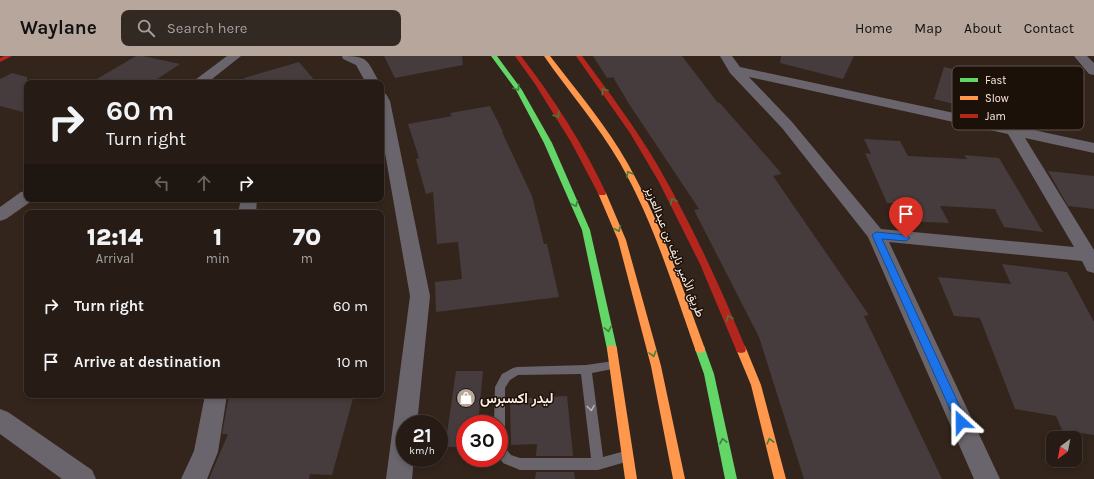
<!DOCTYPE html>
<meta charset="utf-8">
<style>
body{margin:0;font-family:Karla,Vazirmatn,sans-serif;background:#322922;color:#f1f3f6;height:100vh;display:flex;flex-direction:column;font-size:15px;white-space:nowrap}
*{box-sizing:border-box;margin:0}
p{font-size:13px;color:#a4a1a0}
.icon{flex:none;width:22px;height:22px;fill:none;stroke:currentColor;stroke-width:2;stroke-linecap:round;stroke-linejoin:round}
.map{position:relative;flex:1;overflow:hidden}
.panel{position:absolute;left:24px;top:154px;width:360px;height:188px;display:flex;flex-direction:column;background:#261c15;border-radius:8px;box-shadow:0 2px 6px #0003,0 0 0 1px #423a34}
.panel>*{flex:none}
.banner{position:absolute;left:24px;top:24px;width:360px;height:122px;border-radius:8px;box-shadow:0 2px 6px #0003,0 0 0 1px #423a34;background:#261c15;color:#f1f3f6;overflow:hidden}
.needle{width:26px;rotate:212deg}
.controls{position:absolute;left:1046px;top:375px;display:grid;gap:8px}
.controls a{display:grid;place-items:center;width:36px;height:36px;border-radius:8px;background:#261c15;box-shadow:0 2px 6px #0003,0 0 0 1px #423a34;font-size:20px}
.speed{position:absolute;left:396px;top:359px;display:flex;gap:8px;font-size:20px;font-weight:700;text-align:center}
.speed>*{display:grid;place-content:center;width:52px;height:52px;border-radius:50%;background:#261c15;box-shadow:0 2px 6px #0003,0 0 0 1px #423a34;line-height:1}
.speed small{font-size:10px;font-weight:400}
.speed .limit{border:6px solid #d22;background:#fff;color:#111}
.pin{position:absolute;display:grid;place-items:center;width:34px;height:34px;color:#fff;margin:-41px -17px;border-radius:50% 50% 50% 0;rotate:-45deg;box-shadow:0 0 4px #0007}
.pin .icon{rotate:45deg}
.me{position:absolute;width:44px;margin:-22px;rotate:336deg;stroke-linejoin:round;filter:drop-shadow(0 0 3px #0008)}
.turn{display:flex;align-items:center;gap:14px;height:84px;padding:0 16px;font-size:18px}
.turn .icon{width:52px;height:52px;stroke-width:2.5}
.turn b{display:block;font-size:28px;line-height:34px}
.lanes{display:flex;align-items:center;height:38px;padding:0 16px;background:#0003;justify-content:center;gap:20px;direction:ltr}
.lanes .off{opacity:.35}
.eta{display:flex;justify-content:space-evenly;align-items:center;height:68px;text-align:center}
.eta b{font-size:24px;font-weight:800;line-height:28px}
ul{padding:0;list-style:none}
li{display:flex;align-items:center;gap:12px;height:56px;padding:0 16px}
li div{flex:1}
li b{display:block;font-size:15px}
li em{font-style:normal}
header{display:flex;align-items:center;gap:24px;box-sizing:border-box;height:56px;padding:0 20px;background:#b6a69b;color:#111}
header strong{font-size:19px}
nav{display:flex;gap:22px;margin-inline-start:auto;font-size:14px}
.search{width:280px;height:36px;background:#322922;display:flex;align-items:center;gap:10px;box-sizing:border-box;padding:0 14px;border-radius:8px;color:#a4a1a0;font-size:15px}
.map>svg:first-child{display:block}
.building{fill:#463c3d}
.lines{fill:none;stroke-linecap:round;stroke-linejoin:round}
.lane{fill:#6a656c;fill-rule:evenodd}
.street{fill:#6a656c;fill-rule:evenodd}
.fast{fill:#63d668;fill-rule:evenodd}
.slow{fill:#ff974d;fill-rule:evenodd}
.jam{fill:#b3261e;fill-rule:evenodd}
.oneway{stroke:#437d3d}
.oneway2{stroke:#bbafac}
.route{fill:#1a73e8;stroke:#114b97}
.labels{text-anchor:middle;stroke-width:3;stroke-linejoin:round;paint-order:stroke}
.street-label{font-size:12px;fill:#fdece0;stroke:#1c1109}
.near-poi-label{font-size:14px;font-weight:bold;fill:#fdece0;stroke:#1c1109;text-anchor:start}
.key{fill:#1c1109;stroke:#60534a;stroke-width:1}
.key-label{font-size:11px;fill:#fdece0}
</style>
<header>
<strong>Waylane</strong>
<div class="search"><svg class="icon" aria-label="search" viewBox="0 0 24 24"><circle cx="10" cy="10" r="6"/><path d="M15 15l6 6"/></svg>Search here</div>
<nav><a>Home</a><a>Map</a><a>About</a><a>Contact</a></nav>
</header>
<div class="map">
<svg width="1094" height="423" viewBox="0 0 1094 423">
<rect width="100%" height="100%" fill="#33251c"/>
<path class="building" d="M136 0H143L180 8 151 27H90Z
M384 0H462L463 9 395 22Z
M593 0H682L718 47H720L782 118 773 120 869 259 864 260 942 423H804L759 281 694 154 699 153 629 48 613 21 607 22Z
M781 0H854L843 23 780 7Z
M299 6 317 27H245L244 22Z
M944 11 1073 42V49L1083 52V72L1025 57 1024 61 1002 55V60L934 43Z
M12 17 27 21V57L0 50V23Z
M490 50 503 76H502L532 140 544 188H547L559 241 436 256 435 226 462 223 458 186 437 188 433 136 426 138 416 103 419 102 408 68 452 60 450 57Z
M864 83 900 85 908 100 967 103 964 99 999 102 1043 176 1004 171 995 153 940 150 949 167 905 165 897 147H887L865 97 871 98Z
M1048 115 1094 120V153L1068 150Z
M1002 208 1067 216 1094 266V379L1062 374 1056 360 1015 353 980 262 954 260 938 221 1011 228Z
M456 315H483L478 368H465V391H445Z
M230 339H354L332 419 310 418 309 423H209L228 378H222L228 345Z
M567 340 573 400H536L537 388 511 389 510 343Z
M536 416H574L575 423H535Z"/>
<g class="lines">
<path class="lane" d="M614 305 618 306 619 309 618 312 592 317 603 401 625 395 629 397 631 401 629 405 598 414H520L503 407 499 401V368H494L495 331 502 318 513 312 517 311 586 309ZM581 318 591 402H520L511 399 502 388 505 384V332L510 324 518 319Z"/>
<path class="street" d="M227 0H241L207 27H191Z
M342 0C370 0 366 4 380 27H366L356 9 343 3Z
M720 0H732L740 11 1094 87V97L1025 82 1094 194V217L1087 215 1082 205 889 186 1000 423H974L868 181 782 72 730 17ZM749 21 1008 78 1074 191 881 173 792 66Z
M1074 0H1087L1094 7V19L1089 18Z
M381 37 386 38 390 45 430 240 417 368H405V402H414L412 423H386L410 240 381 74Z
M27 135V143L33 144 6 163 0 165V151L21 136Z
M241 143H257L256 157H238Z
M205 339H227L218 396 207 423H181L194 395Z
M0 353 8 356 92 414 96 423H62L0 378Z"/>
<path class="fast" d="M491 0H497L522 34 552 87 590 174 617 293 616 296 612 297 608 296 607 293 582 174 544 87 516 34Z
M700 289 704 290 705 293 714 318 737 423H725L704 318 695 293 696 290Z"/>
<path class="slow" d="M544 0H550C577 35 606 69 628 108 661 167 682 230 705 293L704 296 700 297 696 296 695 293C673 230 653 165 620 107 598 69 569 36 544 0Z
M602 134 606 137 626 184 661 310 685 423H673L651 310 618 184 598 137Z
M612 289 616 290 617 293 637 423H625L607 293 608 290Z
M741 289 745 290 761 329 786 423H774L751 329 736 293 737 290Z"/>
<path class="jam" d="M4 0H12L0 6V2Z
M515 0H521C553 41 584 90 606 137L605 139H599L571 86 535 28Z
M576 0H582C609 36 635 71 658 110 692 169 720 230 746 293L745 296 741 297 737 296 700 208 659 126 630 77Z"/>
</g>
<defs><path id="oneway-chevron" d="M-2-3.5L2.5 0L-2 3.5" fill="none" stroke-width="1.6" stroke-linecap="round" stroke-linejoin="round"/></defs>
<g class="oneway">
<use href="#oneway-chevron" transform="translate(517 32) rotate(56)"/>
<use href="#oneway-chevron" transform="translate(604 35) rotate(-126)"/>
<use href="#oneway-chevron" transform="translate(557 59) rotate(57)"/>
<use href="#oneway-chevron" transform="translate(629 118) rotate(-120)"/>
<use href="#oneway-chevron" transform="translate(673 145) rotate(-117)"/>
<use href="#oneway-chevron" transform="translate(575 148) rotate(66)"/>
<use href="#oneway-chevron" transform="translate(618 173) rotate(66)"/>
<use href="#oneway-chevron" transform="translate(729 262) rotate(-112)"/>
<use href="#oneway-chevron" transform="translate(608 273) rotate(78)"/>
<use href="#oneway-chevron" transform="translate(653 298) rotate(75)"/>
<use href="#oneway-chevron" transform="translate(723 385) rotate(-102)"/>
<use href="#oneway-chevron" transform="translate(770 385) rotate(-104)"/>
</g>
<use class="oneway2" href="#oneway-chevron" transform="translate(591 352) rotate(83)"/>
<path class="route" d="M876 176 906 179 910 182 906 185 882 183 967 366 965 369 961 371 957 369 872 179Z"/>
<defs>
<symbol id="shop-disc" viewBox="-11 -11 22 22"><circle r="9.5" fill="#b6a69b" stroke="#1c1109"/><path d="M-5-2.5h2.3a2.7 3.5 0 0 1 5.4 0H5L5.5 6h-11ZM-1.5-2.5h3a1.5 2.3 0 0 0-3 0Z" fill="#fff"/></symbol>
</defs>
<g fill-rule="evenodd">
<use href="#shop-disc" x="455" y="331" width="22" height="22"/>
</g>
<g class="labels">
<g class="street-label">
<text transform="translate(675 196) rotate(68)" y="4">طريق الأمير نايف بن عبدالعزيز</text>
</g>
<g class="near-poi-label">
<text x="480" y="347">ليدر اكسبرس</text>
</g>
</g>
<rect x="952" y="10" width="132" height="64" rx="6" class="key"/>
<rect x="960" y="22" width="18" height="4" fill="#63d668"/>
<rect x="960" y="40" width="18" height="4" fill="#ff974d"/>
<rect x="960" y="58" width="18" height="4" fill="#b3261e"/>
<g class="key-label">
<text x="985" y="28">Fast</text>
<text x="985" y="46">Slow</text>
<text x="985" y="64">Jam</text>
</g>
</svg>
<div class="controls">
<a><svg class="needle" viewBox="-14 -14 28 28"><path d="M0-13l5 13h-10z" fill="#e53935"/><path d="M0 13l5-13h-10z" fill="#a4a1a0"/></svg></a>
</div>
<div class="speed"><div>21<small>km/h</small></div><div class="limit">30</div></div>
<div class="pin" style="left:906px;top:182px;background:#d93025"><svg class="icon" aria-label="arrive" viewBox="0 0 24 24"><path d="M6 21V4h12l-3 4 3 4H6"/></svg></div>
<svg class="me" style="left:961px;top:366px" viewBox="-20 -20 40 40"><path d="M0-17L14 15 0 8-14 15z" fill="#1a73e8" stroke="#fff" stroke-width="4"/></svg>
<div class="banner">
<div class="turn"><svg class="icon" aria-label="right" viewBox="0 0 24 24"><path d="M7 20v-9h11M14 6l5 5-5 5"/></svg><div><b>60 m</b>Turn right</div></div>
<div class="lanes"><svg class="icon off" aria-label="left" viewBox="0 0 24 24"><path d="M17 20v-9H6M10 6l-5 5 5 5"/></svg><svg class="icon off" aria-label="ahead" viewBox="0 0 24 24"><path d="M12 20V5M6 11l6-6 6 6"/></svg><svg class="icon" aria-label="right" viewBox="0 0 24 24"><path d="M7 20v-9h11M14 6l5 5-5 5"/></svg></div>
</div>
<section class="panel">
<div class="eta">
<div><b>12:14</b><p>Arrival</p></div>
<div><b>1</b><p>min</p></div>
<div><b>70</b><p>m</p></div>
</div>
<ul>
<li><svg class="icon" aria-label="right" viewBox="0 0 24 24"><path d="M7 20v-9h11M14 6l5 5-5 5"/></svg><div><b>Turn right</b></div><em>60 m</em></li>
<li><svg class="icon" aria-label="arrive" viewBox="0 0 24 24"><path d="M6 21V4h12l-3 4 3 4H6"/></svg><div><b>Arrive at destination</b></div><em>10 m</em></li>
</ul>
</section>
</div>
